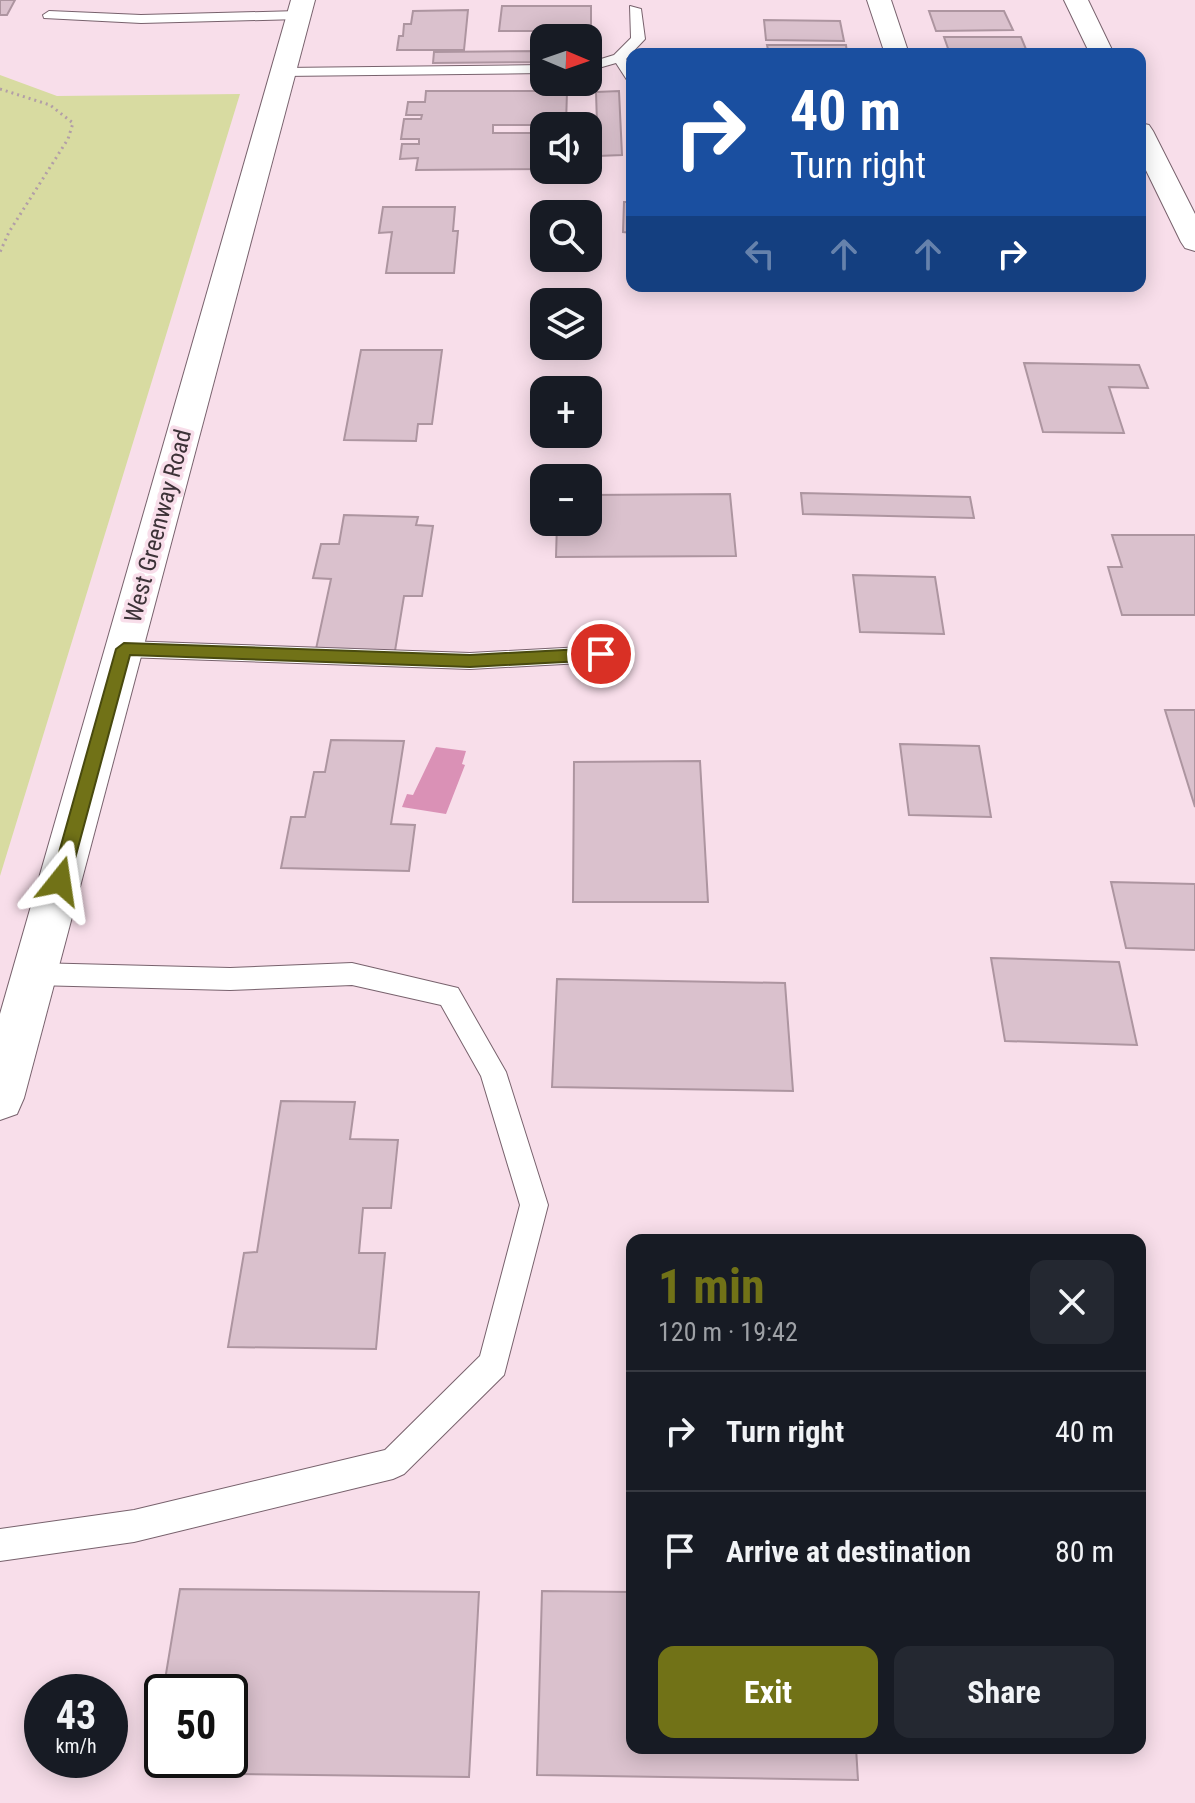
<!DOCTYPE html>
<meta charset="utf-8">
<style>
body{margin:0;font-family:"Roboto Condensed",sans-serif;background:#242831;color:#f1f3f6;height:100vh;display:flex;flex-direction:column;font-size:30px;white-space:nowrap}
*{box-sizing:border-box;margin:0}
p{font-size:26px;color:#9ea1a6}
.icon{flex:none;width:44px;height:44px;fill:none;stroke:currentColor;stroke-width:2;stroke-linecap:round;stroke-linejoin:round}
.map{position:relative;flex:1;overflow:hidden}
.details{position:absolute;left:626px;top:1234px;width:520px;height:520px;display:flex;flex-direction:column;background:#171b24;border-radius:16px;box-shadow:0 4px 20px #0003}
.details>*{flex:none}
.top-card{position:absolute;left:626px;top:48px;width:520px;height:244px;border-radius:16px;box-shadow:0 4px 20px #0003;background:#1a4fa0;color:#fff;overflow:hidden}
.needle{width:52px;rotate:92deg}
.controls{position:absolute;left:530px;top:24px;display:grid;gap:16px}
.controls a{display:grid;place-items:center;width:72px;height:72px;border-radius:16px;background:#171b24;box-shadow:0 4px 20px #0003;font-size:40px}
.speed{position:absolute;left:24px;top:1674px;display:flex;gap:16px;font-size:40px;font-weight:700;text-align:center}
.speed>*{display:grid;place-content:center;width:104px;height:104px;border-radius:50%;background:#171b24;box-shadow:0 4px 20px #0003;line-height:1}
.speed small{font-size:20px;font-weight:400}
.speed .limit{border:4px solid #111;border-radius:12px;background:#fff;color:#111}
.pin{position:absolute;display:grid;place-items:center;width:68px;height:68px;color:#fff;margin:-34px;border:4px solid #fff;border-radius:50%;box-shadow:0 2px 8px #0007}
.me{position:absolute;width:88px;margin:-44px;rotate:15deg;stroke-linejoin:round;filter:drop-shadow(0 0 6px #0008)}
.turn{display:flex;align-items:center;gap:28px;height:168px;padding:0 32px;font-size:36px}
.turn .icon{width:104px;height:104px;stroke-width:2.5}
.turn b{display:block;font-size:56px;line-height:68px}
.lanes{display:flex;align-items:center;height:76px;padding:0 32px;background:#0003;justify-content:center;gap:40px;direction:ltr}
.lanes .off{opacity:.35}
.round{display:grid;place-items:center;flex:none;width:84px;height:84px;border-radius:16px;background:#242831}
.headline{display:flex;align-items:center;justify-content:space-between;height:136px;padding:0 32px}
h1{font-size:48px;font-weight:700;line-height:60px;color:#717217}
.button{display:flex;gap:16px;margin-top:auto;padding:16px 32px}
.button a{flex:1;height:92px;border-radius:16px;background:#717217;color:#fff;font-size:32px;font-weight:700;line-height:92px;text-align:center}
.button a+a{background:#242831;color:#f1f3f6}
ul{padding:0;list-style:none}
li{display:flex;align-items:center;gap:24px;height:120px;padding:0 32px;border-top:2px solid #363941}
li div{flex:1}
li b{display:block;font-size:30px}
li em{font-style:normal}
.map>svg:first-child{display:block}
.green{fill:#d8dba1}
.water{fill:#da91b6}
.building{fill:#dac1cd;stroke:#ad95a0;stroke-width:2}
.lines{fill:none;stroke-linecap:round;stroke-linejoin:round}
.service-casing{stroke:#78626d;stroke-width:2}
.minor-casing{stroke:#78626d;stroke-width:2}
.secondary-casing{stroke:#78626d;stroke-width:2}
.path{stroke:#b29ea7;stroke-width:3;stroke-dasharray:2 4;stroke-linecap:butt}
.service{fill:#fff;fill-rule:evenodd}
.minor{fill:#fff;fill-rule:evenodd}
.secondary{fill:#fff;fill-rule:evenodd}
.route{fill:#717217;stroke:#494a0f;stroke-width:2}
.labels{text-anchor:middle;stroke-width:7;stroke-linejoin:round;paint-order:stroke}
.street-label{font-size:24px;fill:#3c3237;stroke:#f8deea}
</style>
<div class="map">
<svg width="1195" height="1803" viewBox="0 0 1195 1803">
<rect width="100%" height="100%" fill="#f8deea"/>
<path class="green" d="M0 75 57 96 240 94 0 876Z"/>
<path class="water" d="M436 747 466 751 462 764 465 765 446 814 402 807 407 794 413 795Z"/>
<path class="building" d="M0 0H15L7 15H0Z
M502 6H591V31H499Z
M468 10 464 50H397L399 36H403L404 24H411L413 11Z
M929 11H1004L1013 30 936 31Z
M764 20 840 21 844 41 766 40Z
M944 37H1021L1028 54H950Z
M767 45H846L847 54H769Z
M544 51V62L433 63 434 52Z
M426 91H567L566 125H493V133H544V169L416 170 418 158 400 159 402 144H419V139H401L404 119H421L422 115H406L408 102H425Z
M619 91 622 155 598 156 596 92Z
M624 202H632V233L623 232Z
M383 207H455L453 231H458L454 273H386L392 232 379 233Z
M1019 286H1127L1129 289 1020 290Z
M361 350H442L432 424H418L416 441 344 440Z
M1024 363 1139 365 1148 388 1109 387 1124 433 1043 432Z
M801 493 970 497 974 518 803 514Z
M730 494 736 556 556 557 557 522H588V495Z
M344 515 418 517 416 525 433 526 422 596H404L395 651 316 649 331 579 313 578 321 544H339Z
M1112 535H1195V615H1122L1108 567H1122Z
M853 575 935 577 944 634 860 632Z
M1165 710H1195V807Z
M331 740 404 741 391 824 415 825 409 871 281 868 291 817H305L314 772H325Z
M900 744 979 746 991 817 909 815Z
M700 761 708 902H573L574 762Z
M1111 882 1195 884V950L1126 948Z
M991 958 1119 962 1137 1045 1005 1041Z
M557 979 785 983 793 1091 552 1087Z
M281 1101 355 1102 350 1139 398 1140 391 1208H363L359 1253H385L376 1349 228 1347 244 1253 257 1252Z
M180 1589 479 1592 469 1777 149 1773 162 1698V1760H230V1692H163Z
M542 1591 632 1592V1748H856L858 1780 537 1775Z"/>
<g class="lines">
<defs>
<path id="service" d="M630 6 641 9 645 39 626 59 632 67V81L627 80 616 63 588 71V63L614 55 631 38Z
M49 11 141 15 299 11 305 15 299 19 141 23 44 18 43 15Z
M544 65V73L283 76 276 72 283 68Z
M124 641 470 653 601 646 608 649 611 654 608 659 601 662 470 669 124 657 117 654 114 649 117 644Z
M34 963 230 968 352 963 458 988 506 1072 548 1205 504 1375 404 1474 393 1479 134 1542 0 1561V1529L134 1510 385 1450 480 1356 520 1205 481 1076 441 1005 352 985 230 990 34 985 25 982 22 974 25 966Z"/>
<path id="minor" d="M867 0H891L909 54H885Z
M1064 0H1088L1114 54H1090Z
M1140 123 1149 125 1153 131 1195 214V251L1185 248 1181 242 1140 158Z"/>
<path id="secondary" d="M291 0H315L24 1098 17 1114 0 1120V1014Z"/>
</defs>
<use href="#service" class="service-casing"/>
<use href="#minor" class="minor-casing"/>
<use href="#secondary" class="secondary-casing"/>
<path class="path" d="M0 89 50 105 73 123 68 139 9 232 0 252"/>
<use href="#service" class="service"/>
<use href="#minor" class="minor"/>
<use href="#secondary" class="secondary"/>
</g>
<path class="route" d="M124 643 470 655 601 648 609 654 601 660 470 667 130 655 69 881 60 889 51 881 116 649Z"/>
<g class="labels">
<g class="street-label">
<text transform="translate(158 526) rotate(-75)" y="8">West Greenway Road</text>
</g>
</g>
</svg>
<div class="controls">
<a><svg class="needle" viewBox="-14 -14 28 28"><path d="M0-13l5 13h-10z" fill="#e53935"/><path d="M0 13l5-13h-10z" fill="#9ea1a6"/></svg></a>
<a><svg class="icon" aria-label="sound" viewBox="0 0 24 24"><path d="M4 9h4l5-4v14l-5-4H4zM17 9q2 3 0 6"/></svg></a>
<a><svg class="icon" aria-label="search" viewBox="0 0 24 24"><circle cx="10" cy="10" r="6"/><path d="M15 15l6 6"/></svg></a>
<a><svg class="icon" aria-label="layers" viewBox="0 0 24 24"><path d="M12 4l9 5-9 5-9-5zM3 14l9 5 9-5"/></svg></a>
<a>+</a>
<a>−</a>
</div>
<div class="speed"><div>43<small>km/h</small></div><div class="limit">50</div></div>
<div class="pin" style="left:601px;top:654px;background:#d93025"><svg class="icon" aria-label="arrive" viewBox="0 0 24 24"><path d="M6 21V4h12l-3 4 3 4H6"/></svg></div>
<svg class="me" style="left:60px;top:881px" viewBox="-20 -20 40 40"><path d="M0-17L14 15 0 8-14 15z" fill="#717217" stroke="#fff" stroke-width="4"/></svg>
<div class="top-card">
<div class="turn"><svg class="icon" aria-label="right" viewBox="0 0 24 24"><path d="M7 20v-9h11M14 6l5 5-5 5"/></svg><div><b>40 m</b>Turn right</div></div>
<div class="lanes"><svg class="icon off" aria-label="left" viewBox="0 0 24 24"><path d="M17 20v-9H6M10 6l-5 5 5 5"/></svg><svg class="icon off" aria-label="ahead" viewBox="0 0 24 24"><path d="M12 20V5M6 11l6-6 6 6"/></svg><svg class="icon off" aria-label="ahead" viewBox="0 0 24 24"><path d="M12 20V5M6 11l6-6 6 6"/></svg><svg class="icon" aria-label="right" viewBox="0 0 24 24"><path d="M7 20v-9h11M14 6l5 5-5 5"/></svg></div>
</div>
<section class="details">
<div class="headline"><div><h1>1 min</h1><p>120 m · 19:42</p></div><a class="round"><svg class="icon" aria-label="close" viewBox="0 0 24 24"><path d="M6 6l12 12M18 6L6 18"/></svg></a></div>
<ul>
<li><svg class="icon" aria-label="right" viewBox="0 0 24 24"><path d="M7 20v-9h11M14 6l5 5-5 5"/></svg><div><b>Turn right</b></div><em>40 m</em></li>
<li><svg class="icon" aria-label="arrive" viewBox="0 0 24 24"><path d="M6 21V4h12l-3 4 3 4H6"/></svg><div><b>Arrive at destination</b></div><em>80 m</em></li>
</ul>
<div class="button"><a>Exit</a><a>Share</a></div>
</section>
</div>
